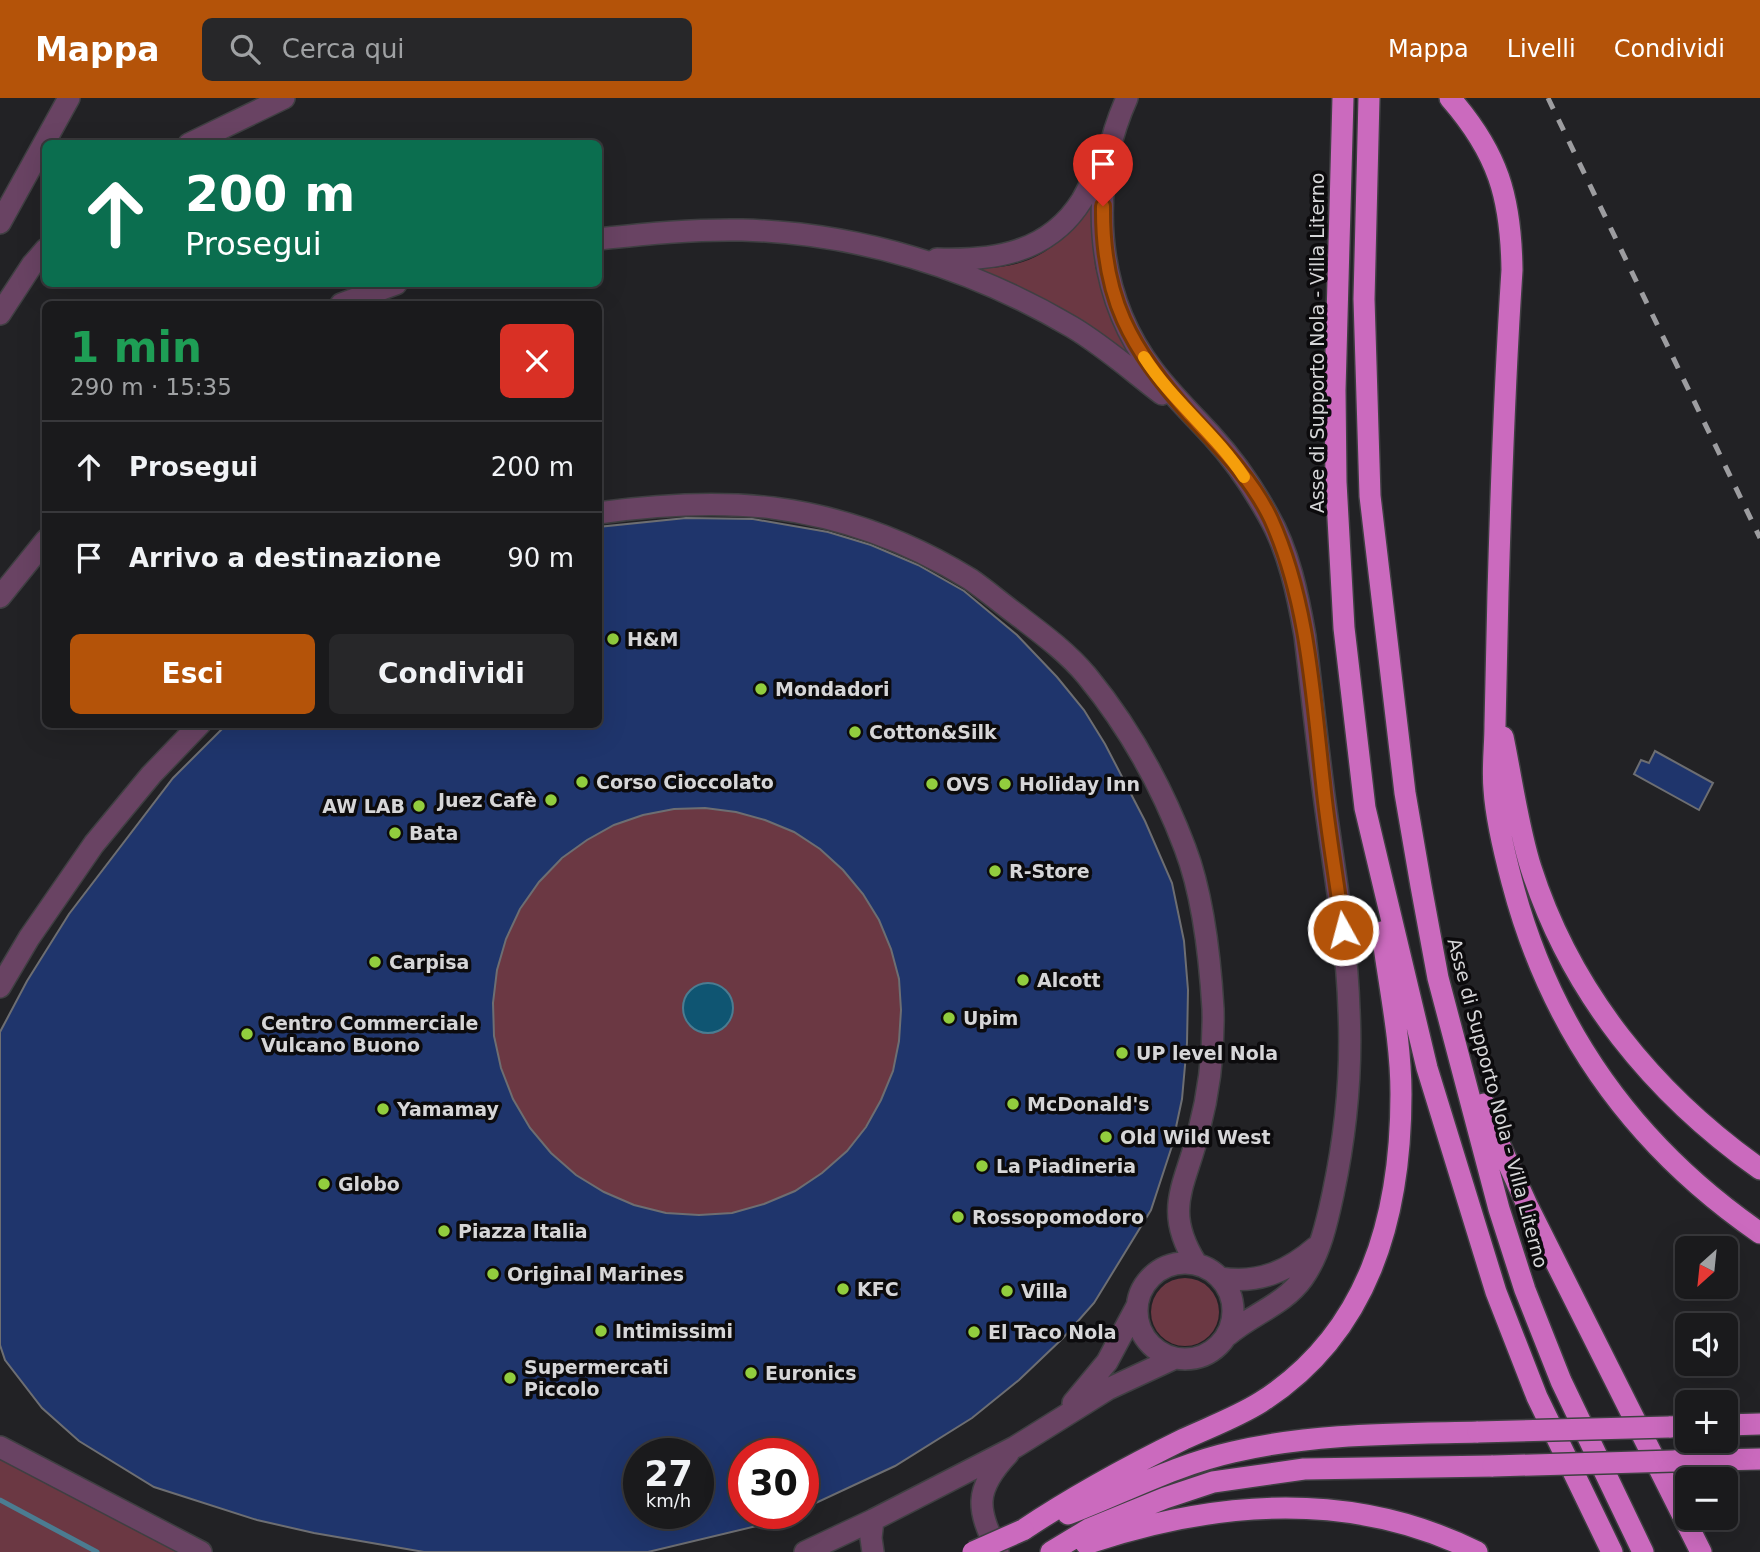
<!DOCTYPE html>
<html lang="it">
<meta charset="utf-8">
<style>
body{margin:0;font-family:"DejaVu Sans",sans-serif;background:#272729;color:#f1f3f6;height:100vh;display:flex;flex-direction:column;font-size:26px;white-space:nowrap}
*{box-sizing:border-box;margin:0}
p{font-size:23px;color:#9fa1a3}
.icon{flex:none;width:38px;height:38px;fill:none;stroke:currentColor;stroke-width:2;stroke-linecap:round;stroke-linejoin:round}
.map{position:relative;flex:1;overflow:hidden}
.sheet{position:absolute;left:42px;top:203px;width:560px;height:427px;display:flex;flex-direction:column;background:#1a1a1c;border-radius:10px;box-shadow:0 7px 28px #0002,0 0 0 2px #38383b}
.sheet>*{flex:none}
.banner{position:absolute;left:42px;top:42px;width:560px;height:147px;border-radius:10px;box-shadow:0 7px 28px #0002,0 0 0 2px #38383b;background:#0b6e4f;color:#fff;overflow:hidden}
.needle{width:46px;rotate:207deg}
.buttons{position:absolute;left:1675px;top:1138px;display:grid;gap:14px}
.buttons a{display:grid;place-items:center;width:63px;height:63px;border-radius:10px;background:#1a1a1c;box-shadow:0 7px 28px #0002,0 0 0 2px #38383b;font-size:35px}
.speed{position:absolute;left:623px;top:1340px;display:flex;gap:14px;font-size:35px;font-weight:700;text-align:center}
.speed>*{display:grid;place-content:center;width:91px;height:91px;border-radius:50%;background:#1a1a1c;box-shadow:0 7px 28px #0002,0 0 0 2px #38383b;line-height:1}
.speed small{font-size:18px;font-weight:400}
.speed .limit{border:10px solid #d22;background:#fff;color:#111}
.pin{position:absolute;display:grid;place-items:center;width:60px;height:60px;color:#fff;margin:-72px -30px;border-radius:50% 50% 50% 0;rotate:-45deg;box-shadow:0 0 7px #0007}
.pin .icon{rotate:45deg}
.me{position:absolute;width:77px;margin:-38px;rotate:353deg;stroke-linejoin:round;filter:drop-shadow(0 0 5px #0008)}
.turn{display:flex;align-items:center;gap:24px;height:147px;padding:0 28px;font-size:32px}
.turn .icon{width:91px;height:91px;stroke-width:2.5}
.turn b{display:block;font-size:49px;line-height:60px}
.round{display:grid;place-items:center;flex:none;width:74px;height:74px;border-radius:10px;background:#272729}
.overview{display:flex;align-items:center;justify-content:space-between;height:119px;padding:0 28px}
h1{font-size:42px;font-weight:800;line-height:52px;color:#1e9e55}
.primary-button{display:flex;gap:14px;margin-top:auto;padding:14px 28px}
.primary-button a{flex:1;height:80px;border-radius:10px;background:#b45309;color:#fff;font-size:28px;font-weight:800;line-height:80px;text-align:center}
.primary-button a+a{background:#272729;color:#f1f3f6}
ul{padding:0;list-style:none}
li{display:flex;align-items:center;gap:21px;height:91px;padding:0 28px;border-top:2px solid #38383b}
li div{flex:1}
li b{display:block;font-size:26px}
li em{font-style:normal}
header{display:flex;align-items:center;gap:42px;box-sizing:border-box;height:98px;padding:0 35px;background:#b45309;color:#fff}
header strong{font-size:33px}
nav{display:flex;gap:38px;margin-inline-start:auto;font-size:24px}
.search{width:490px;height:63px;background:#272729;display:flex;align-items:center;gap:18px;box-sizing:border-box;padding:0 24px;border-radius:10px;color:#9fa1a3;font-size:26px}
.map>svg:first-child{display:block}
.green{fill:#6b3843}
.water{fill:#0f5572;stroke:#4b7c91;stroke-width:2}
.lines{fill:none;stroke-linecap:round;stroke-linejoin:round}
.stream{stroke:#4b7c91;stroke-width:5}
.building{fill:#1f356c;stroke:#6d6e72;stroke-width:2;fill-rule:evenodd}
.minor-casing{stroke:#3f3f42;stroke-width:24}
.highway-casing{stroke:#3f3f42;stroke-width:24}
.minor{stroke:#694363;stroke-width:21}
.highway{stroke:#cb6abe;stroke-width:21}
.rail{stroke:#9d9da0;stroke-width:5;stroke-dasharray:12 12;stroke-linecap:butt}
.highway-bridge-casing{stroke:#3f3f42;stroke-width:24;stroke-linecap:butt}
.highway-bridge{stroke:#cb6abe;stroke-width:21}
.route-casing{stroke:#753606;stroke-width:18}
.route{stroke:#b45309;stroke-width:12}
.slow{stroke:#f59e0b;stroke-width:12}
.poi-dot{fill:#92cd3e;stroke:#0c0b0d;stroke-width:2.5}
.labels{text-anchor:middle;stroke-width:7;stroke-linejoin:round;paint-order:stroke}
.street-label{font-size:19px;fill:#d6d6d8;stroke:#0c0b0d}
.poi-label{font-size:19px;font-weight:bold;fill:#d6d6d8;stroke:#0c0b0d;text-anchor:start}
</style>
<header>
<strong>Mappa</strong>
<div class="search"><svg class="icon" aria-label="search" viewBox="0 0 24 24"><circle cx="10" cy="10" r="6"/><path d="M15 15l6 6"/></svg>Cerca qui</div>
<nav><a>Mappa</a><a>Livelli</a><a>Condividi</a></nav>
</header>
<div class="map">
<svg width="1760" height="1454" viewBox="0 0 1760 1454">
<rect width="100%" height="100%" fill="#222225"/>
<path class="green" d="M1092 105 1095 168 1103 198 1139 269 972 170C1032 172 1058 151 1092 105Z
M493 914a204 204 0 1 1 408 0a204 204 0 1 1-408 0Z
M1151 1214a34 34 0 1 1 68 0a34 34 0 1 1-68 0Z
M0 1358 177 1454H0Z"/>
<path class="water" d="M683 910a25 25 0 1 1 50 0a25 25 0 1 1-50 0Z"/>
<g class="lines">
<path class="stream" d="M0 1402 97 1454"/>
</g>
<path class="building" d="M686 420 753 421 828 434 871 447 918 467 964 493 1017 537 1057 579 1084 612 1105 646 1145 723 1172 785 1184 843 1188 892 1187 945 1182 1001 1172 1048 1151 1112 1094 1205 1063 1240 1019 1282 972 1320 895 1368 803 1411V1356H744V1416H786V1421L648 1454H424L314 1435 257 1422 154 1389 79 1343 42 1310 5 1262 0 1247V934L27 883 69 816 173 680 227 626H598V429ZM705 710 736 714 765 722 794 734 820 751 843 772 863 796 879 822 891 851 899 881 901 912 899 943 893 973 881 1002 866 1029 847 1053 822 1075 795 1093 764 1106 732 1115 699 1117 666 1115 634 1107 604 1094 576 1077 551 1055 530 1030 513 1001 501 970 494 938 493 905 497 872 506 841 520 811 539 784 562 760 587 742 614 727 643 717 674 711ZM639 1356H698V1416H639Z
M1655 653 1713 685 1699 712 1634 676 1641 662 1649 665Z"/>
<g class="lines">
<defs>
<path id="minor" d="M1127 0C1088 87 1094 195 1153 272 1171 296 1193 317 1213 339 1234 362 1253 390 1268 417 1289 453 1298 498 1305 538 1312 596 1318 654 1326 712 1335 778 1347 845 1349 912 1352 973 1346 1035 1333 1096 1327 1124 1320 1156 1303 1180 1284 1207 1252 1216 1228 1237
M189 46 284 0
M0 125 69 0
M598 141C646 136 694 131 742 132 858 135 972 170 1072 229 1104 248 1132 273 1162 296
M937 161C994 163 1049 155 1082 102 1089 90 1095 76 1102 63
M341 206 396 186
M0 216 32 167 46 151
M598 415C656 407 715 403 773 410 843 419 910 444 970 481 986 492 1001 505 1016 516 1041 535 1067 554 1087 578 1128 628 1162 689 1185 750 1203 797 1210 860 1213 911 1214 950 1209 994 1199 1032 1186 1087 1162 1111 1196 1165
M0 499 46 442
M0 889 29 840 94 746 151 677 200 626
M1137 1213a48 48 0 1 1 96 0a48 48 0 1 1-96 0Z
M1221 1180C1259 1186 1288 1173 1316 1149
M1073 1305 1107 1264 1137 1208
M0 1349 201 1454
M805 1454 873 1422 1015 1349 1108 1291 1175 1260
M873 1454 871 1440 873 1422
M998 1454C977 1411 973 1393 1008 1356"/>
<path id="highway" d="M1343 0 1335 292 1336 384 1344 530 1365 710 1427 970 1496 1194 1537 1299 1612 1454
M1369 0 1364 201 1370 398 1405 695 1421 788 1438 880 1499 1111 1525 1192 1561 1283 1643 1454
M1450 0C1498 55 1511 99 1512 172 1505 279 1501 387 1498 495 1497 539 1496 583 1495 627 1495 648 1492 670 1494 691 1496 722 1504 754 1512 784 1551 933 1634 1048 1760 1135
M1503 639C1512 682 1518 729 1531 770 1571 895 1654 996 1760 1071
M1484 1006 1498 1043 1528 1109 1701 1454
M1726 1327 1760 1326
M1669 1329 1687 1328
M1674 1363 1760 1361
M1068 1416C1123 1395 1175 1367 1233 1354 1313 1335 1396 1336 1478 1334
M1023 1432C1074 1398 1129 1368 1184 1341 1210 1329 1237 1319 1261 1304 1369 1235 1401 1119 1401 996 1401 942 1389 888 1382 834
M1086 1446C1216 1402 1351 1391 1477 1454
M1051 1454 1089 1431 1165 1400 1213 1384 1304 1371 1493 1368"/>
</defs>
<use href="#minor" class="minor-casing"/>
<use href="#highway" class="highway-casing"/>
<use href="#minor" class="minor"/>
<use href="#highway" class="highway"/>
<path class="rail" d="M1548 0 1760 440"/>
<defs>
<path id="highway-bridge" d="M1478 1334 1669 1329
M1493 1368 1674 1363
M973 1454 1023 1432"/>
</defs>
<use href="#highway-bridge" class="highway-bridge-casing"/>
<use href="#highway-bridge" class="highway-bridge"/>
</g>
<g class="lines">
<defs>
<path id="route" d="M1103 108C1102 201 1130 249 1190 317 1220 349 1252 381 1271 421 1308 503 1313 597 1323 685 1328 735 1337 783 1343 832"/>
</defs>
<use href="#route" class="route-casing"/>
<use href="#route" class="route"/>
<path class="slow" d="M1144 259C1172 303 1215 335 1244 379"/>
</g>
<g class="poi-dot">
<circle cx="613" cy="541" r="7"/>
<circle cx="761" cy="591" r="7"/>
<circle cx="855" cy="634" r="7"/>
<circle cx="582" cy="684" r="7"/>
<circle cx="932" cy="686" r="7"/>
<circle cx="1005" cy="686" r="7"/>
<circle cx="551" cy="702" r="7"/>
<circle cx="419" cy="708" r="7"/>
<circle cx="395" cy="735" r="7"/>
<circle cx="995" cy="773" r="7"/>
<circle cx="375" cy="864" r="7"/>
<circle cx="1023" cy="882" r="7"/>
<circle cx="949" cy="920" r="7"/>
<circle cx="247" cy="936" r="7"/>
<circle cx="1122" cy="955" r="7"/>
<circle cx="1013" cy="1006" r="7"/>
<circle cx="383" cy="1011" r="7"/>
<circle cx="1106" cy="1039" r="7"/>
<circle cx="982" cy="1068" r="7"/>
<circle cx="324" cy="1086" r="7"/>
<circle cx="958" cy="1119" r="7"/>
<circle cx="444" cy="1133" r="7"/>
<circle cx="493" cy="1176" r="7"/>
<circle cx="843" cy="1191" r="7"/>
<circle cx="1007" cy="1193" r="7"/>
<circle cx="601" cy="1233" r="7"/>
<circle cx="974" cy="1234" r="7"/>
<circle cx="751" cy="1275" r="7"/>
<circle cx="510" cy="1280" r="7"/>
</g>
<g class="labels">
<g class="street-label">
<text transform="translate(1317 245) rotate(-90)" y="7">Asse di Supporto Nola - Villa Literno</text>
<text transform="translate(1498 1005) rotate(75)" y="7">Asse di Supporto Nola - Villa Literno</text>
</g>
<g class="poi-label">
<text x="627" y="548">H&amp;M</text>
<text x="775" y="598">Mondadori</text>
<text x="869" y="641">Cotton&amp;Silk</text>
<text x="596" y="691">Corso Cioccolato</text>
<text x="946" y="693">OVS</text>
<text x="1019" y="693">Holiday Inn</text>
<text x="537" y="709" text-anchor="end">Juez Cafè</text>
<text x="405" y="715" text-anchor="end">AW LAB</text>
<text x="409" y="742">Bata</text>
<text x="1009" y="780">R-Store</text>
<text x="389" y="871">Carpisa</text>
<text x="1037" y="889">Alcott</text>
<text x="963" y="927">Upim</text>
<text x="261" y="932">Centro Commerciale<tspan x="261" dy="22">Vulcano Buono</tspan></text>
<text x="1136" y="962">UP level Nola</text>
<text x="1027" y="1013">McDonald's</text>
<text x="397" y="1018">Yamamay</text>
<text x="1120" y="1046">Old Wild West</text>
<text x="996" y="1075">La Piadineria</text>
<text x="338" y="1093">Globo</text>
<text x="972" y="1126">Rossopomodoro</text>
<text x="458" y="1140">Piazza Italia</text>
<text x="507" y="1183">Original Marines</text>
<text x="857" y="1198">KFC</text>
<text x="1021" y="1200">Villa</text>
<text x="615" y="1240">Intimissimi</text>
<text x="988" y="1241">El Taco Nola</text>
<text x="524" y="1276">Supermercati<tspan x="524" dy="22">Piccolo</tspan></text>
<text x="765" y="1282">Euronics</text>
</g>
</g>
</svg>
<div class="buttons">
<a><svg class="needle" viewBox="-14 -14 28 28"><path d="M0-13l5 13h-10z" fill="#e53935"/><path d="M0 13l5-13h-10z" fill="#9fa1a3"/></svg></a>
<a><svg class="icon" aria-label="sound" viewBox="0 0 24 24"><path d="M4 9h4l5-4v14l-5-4H4zM17 9q2 3 0 6"/></svg></a>
<a>+</a>
<a>−</a>
</div>
<div class="speed"><div>27<small>km/h</small></div><div class="limit">30</div></div>
<div class="pin" style="left:1103px;top:108px;background:#d93025"><svg class="icon" aria-label="arrive" viewBox="0 0 24 24"><path d="M6 21V4h12l-3 4 3 4H6"/></svg></div>
<svg class="me" style="left:1343px;top:832px" viewBox="-20 -20 40 40"><circle r="17" fill="#b45309" stroke="#fff" stroke-width="3"/><path d="M0-11L8 9 0 5-8 9z" fill="#fff"/></svg>
<div class="banner">
<div class="turn"><svg class="icon" aria-label="ahead" viewBox="0 0 24 24"><path d="M12 20V5M6 11l6-6 6 6"/></svg><div><b>200 m</b>Prosegui</div></div>
</div>
<section class="sheet">
<div class="overview"><div><h1>1 min</h1><p>290 m · 15:35</p></div><a class="round" style="background:#d93025;color:#fff"><svg class="icon" aria-label="close" viewBox="0 0 24 24"><path d="M6 6l12 12M18 6L6 18"/></svg></a></div>
<ul>
<li><svg class="icon" aria-label="ahead" viewBox="0 0 24 24"><path d="M12 20V5M6 11l6-6 6 6"/></svg><div><b>Prosegui</b></div><em>200 m</em></li>
<li><svg class="icon" aria-label="arrive" viewBox="0 0 24 24"><path d="M6 21V4h12l-3 4 3 4H6"/></svg><div><b>Arrivo a destinazione</b></div><em>90 m</em></li>
</ul>
<div class="primary-button"><a>Esci</a><a>Condividi</a></div>
</section>
</div>
